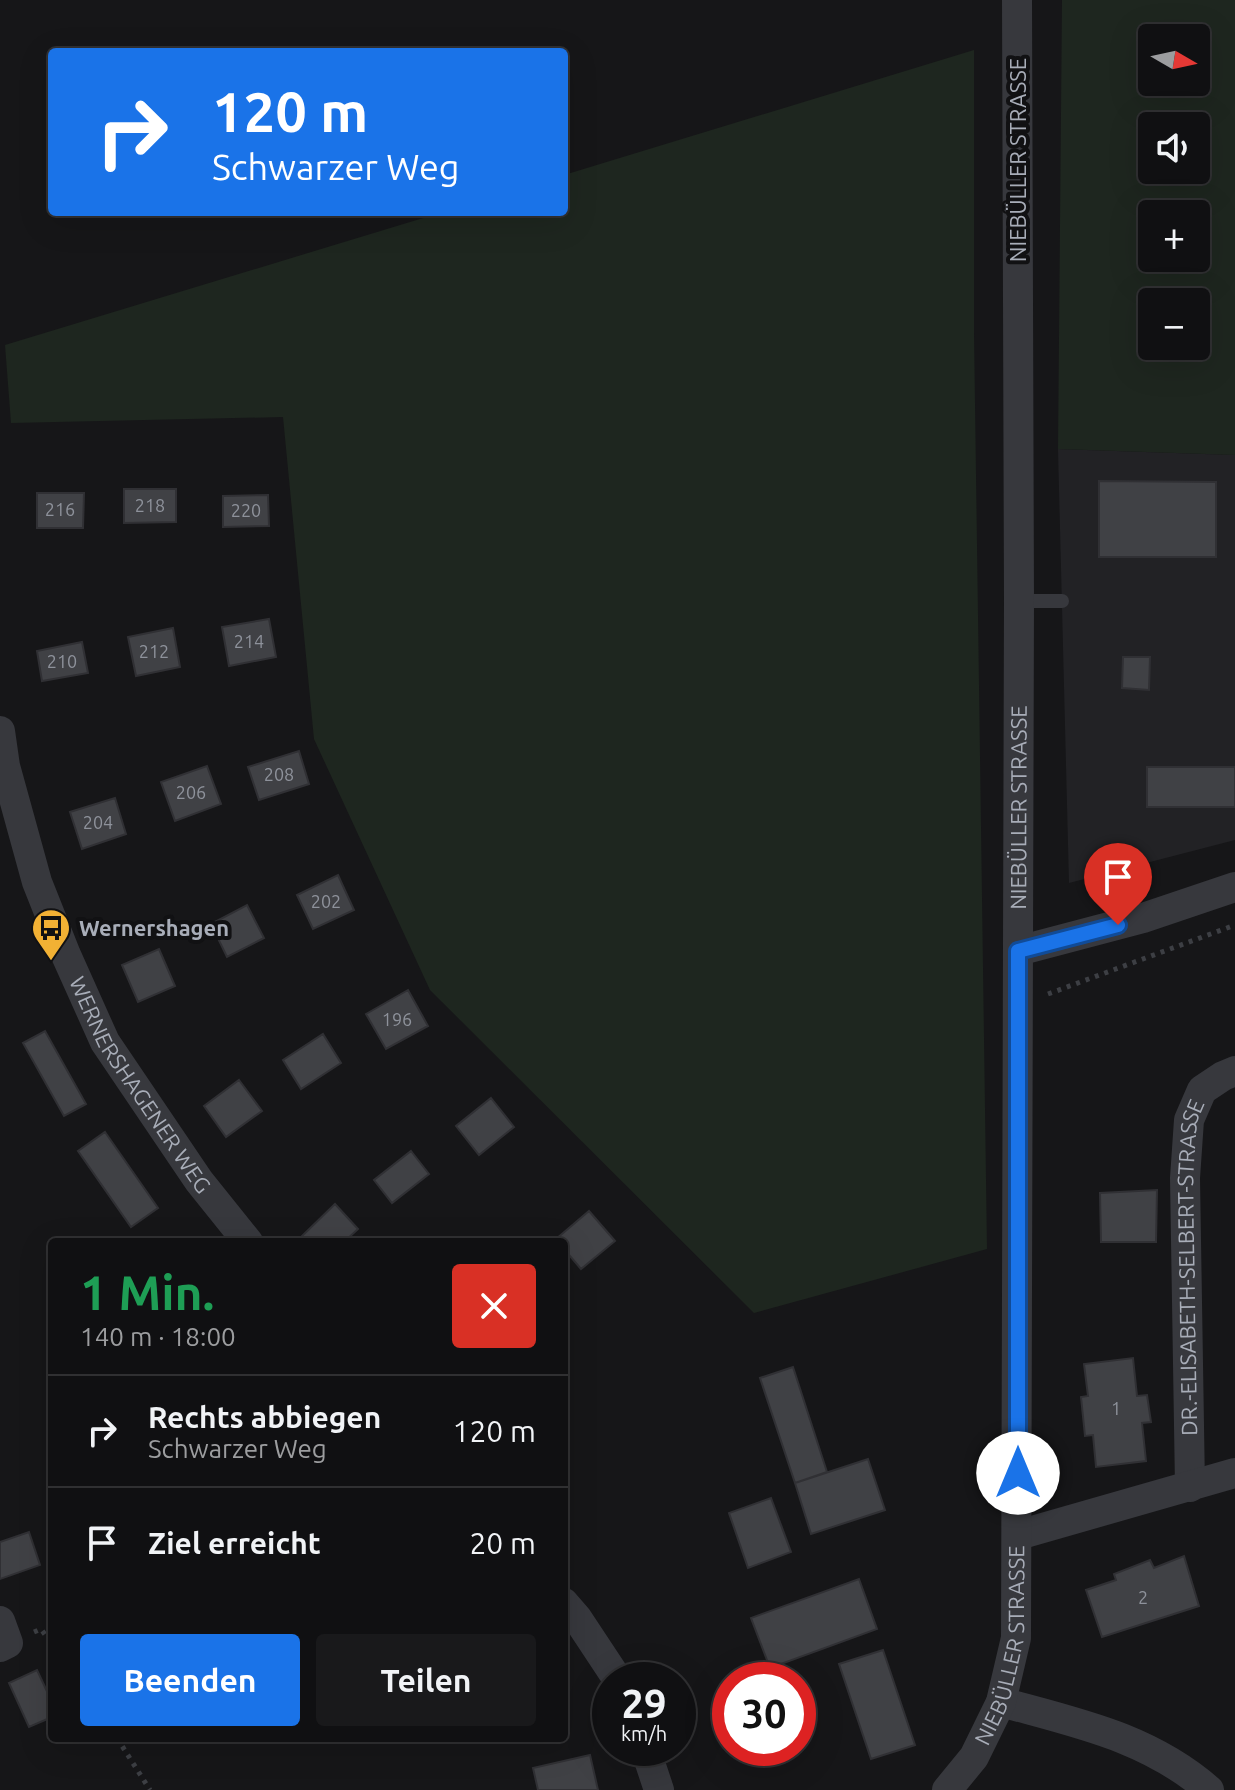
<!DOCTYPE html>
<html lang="de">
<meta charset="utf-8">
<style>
body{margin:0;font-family:Ubuntu,sans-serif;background:#19191b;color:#f1f3f6;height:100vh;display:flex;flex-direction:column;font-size:30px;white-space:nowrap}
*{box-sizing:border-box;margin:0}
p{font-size:26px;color:#9c9d9f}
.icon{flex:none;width:44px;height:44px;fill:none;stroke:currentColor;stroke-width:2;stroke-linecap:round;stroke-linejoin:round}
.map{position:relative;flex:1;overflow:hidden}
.panel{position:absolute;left:48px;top:1238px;width:520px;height:504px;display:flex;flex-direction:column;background:#101012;border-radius:8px;box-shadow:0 8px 32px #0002,0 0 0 2px #303032}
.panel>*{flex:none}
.top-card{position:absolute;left:48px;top:48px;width:520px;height:168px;border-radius:8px;box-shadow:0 8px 32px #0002,0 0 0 2px #303032;background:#1a73e8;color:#fff;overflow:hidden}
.needle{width:52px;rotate:99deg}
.controls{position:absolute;left:1138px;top:24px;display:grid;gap:16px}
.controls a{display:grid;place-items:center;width:72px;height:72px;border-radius:8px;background:#101012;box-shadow:0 8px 32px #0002,0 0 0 2px #303032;font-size:40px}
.speed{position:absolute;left:592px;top:1662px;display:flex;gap:16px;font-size:40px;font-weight:700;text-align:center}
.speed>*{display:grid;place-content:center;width:104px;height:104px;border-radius:50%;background:#101012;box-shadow:0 8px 32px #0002,0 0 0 2px #303032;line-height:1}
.speed small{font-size:20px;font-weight:400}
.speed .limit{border:12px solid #d22;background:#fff;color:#111}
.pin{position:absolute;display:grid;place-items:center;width:68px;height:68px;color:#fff;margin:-82px -34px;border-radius:50% 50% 50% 0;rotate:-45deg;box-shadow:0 0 8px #0007}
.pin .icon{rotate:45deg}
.me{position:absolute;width:88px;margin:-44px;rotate:0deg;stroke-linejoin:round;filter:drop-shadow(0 0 6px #0008)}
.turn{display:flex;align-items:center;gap:28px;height:168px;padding:0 32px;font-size:36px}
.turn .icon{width:104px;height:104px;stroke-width:2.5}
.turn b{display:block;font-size:56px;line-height:68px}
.round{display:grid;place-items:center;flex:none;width:84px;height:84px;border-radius:8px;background:#19191b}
.headline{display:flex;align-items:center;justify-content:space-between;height:136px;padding:0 32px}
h1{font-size:48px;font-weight:700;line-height:60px;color:#1e9e55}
.cta{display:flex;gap:16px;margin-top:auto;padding:16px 32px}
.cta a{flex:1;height:92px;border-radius:8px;background:#1a73e8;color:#fff;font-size:32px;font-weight:700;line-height:92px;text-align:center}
.cta a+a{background:#19191b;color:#f1f3f6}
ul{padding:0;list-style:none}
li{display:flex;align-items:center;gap:24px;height:112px;padding:0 32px;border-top:2px solid #303032}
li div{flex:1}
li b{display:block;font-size:30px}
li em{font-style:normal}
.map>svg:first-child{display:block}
.built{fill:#222225}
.green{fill:#1e261f;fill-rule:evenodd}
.building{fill:#404145;stroke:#303034;stroke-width:2}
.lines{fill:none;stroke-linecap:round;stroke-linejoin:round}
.path{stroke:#3d3f44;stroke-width:5;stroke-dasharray:4 6;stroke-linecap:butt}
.lane{stroke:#37383d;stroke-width:14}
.street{stroke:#37383d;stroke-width:30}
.route-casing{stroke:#114b97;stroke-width:20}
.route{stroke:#1a73e8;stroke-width:14}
.labels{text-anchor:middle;stroke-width:8;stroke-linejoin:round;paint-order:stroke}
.number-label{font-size:18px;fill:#8e929b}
.street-label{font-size:22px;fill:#a8adb8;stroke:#111113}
.poi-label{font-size:22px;font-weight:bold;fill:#a8adb8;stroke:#111113;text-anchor:start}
</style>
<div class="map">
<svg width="1235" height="1790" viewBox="0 0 1235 1790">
<rect width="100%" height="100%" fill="#161618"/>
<path class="built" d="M1058 449 1235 455V840L1069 883Z"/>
<path class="green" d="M1062 0H1235V455L1058 449ZM1152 38H1196V82H1152ZM1152 126H1196V170H1152ZM1152 214H1196V258H1152ZM1152 302H1196V346H1152Z
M974 50V333L987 1249 754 1313 430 990 314 739 283 417 11 423 5 345 443 212H564V175Z"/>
<path class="building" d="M1099 481 1216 482V557H1099Z
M124 489H176V522L124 523Z
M37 493H84L83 528H37Z
M268 495 269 526 223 527V496Z
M269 619 276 657 229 666 222 627Z
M173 628 180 667 136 676 128 637Z
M82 642 88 673 42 681 37 651Z
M1123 657H1150L1149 690 1122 688Z
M299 751 309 784 259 800 248 767Z
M207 766 221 804 175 821 161 782Z
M1147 767H1235V807H1147Z
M115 798 126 834 82 849 70 812Z
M338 875 354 910 313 929 297 895Z
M247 905 264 938 227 957 211 924Z
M159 949 175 986 138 1002 122 965Z
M408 990 428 1026 386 1049 366 1014Z
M45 1031 86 1104 64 1116 23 1043Z
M323 1034 341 1063 301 1089 283 1060Z
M239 1080 262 1111 226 1137 204 1106Z
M491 1098 514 1127 479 1155 456 1126Z
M105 1132 158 1208 131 1227 78 1151Z
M411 1151 429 1174 392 1203 374 1180Z
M1157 1190 1156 1242H1101L1100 1193Z
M335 1204 358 1229 344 1242H307L302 1236Z
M589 1211 615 1241 581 1269 564 1249V1242H559L556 1239Z
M1133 1358 1137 1396 1147 1395 1151 1422 1142 1423 1146 1461 1096 1467 1093 1435 1085 1436 1081 1397 1088 1396 1084 1364Z
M793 1367 827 1472 795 1483 760 1378Z
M868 1459 885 1510 811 1534 795 1483Z
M771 1498 791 1552 748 1568 729 1513Z
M29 1532 40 1565 0 1579V1542Z
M1184 1556 1199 1606 1102 1637 1086 1590 1116 1580 1114 1574 1150 1560 1154 1568Z
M859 1579 877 1629 770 1668 751 1618Z
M883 1650 915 1745 871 1759 839 1664Z
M37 1670 52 1702V1717L29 1727 9 1683Z
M590 1755 598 1790H538L533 1768Z"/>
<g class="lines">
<path class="path" d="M1048 994 1235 925
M34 1632 41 1629 52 1644
M117 1738 150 1790"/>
<path class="lane" d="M1019 601H1062"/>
<g class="street">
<path id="s1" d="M0 731 5 766 37 882 66 955 105 1042 199 1181 248 1242"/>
<path d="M1018 951 1143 918 1235 887"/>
<path id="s2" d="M1190 1487 1185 1178 1189 1120 1202 1090 1223 1076 1235 1071"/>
<path d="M1018 1535 1235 1473"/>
<path d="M564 1603 577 1618 618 1680"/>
<path d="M0 1621 8 1643 0 1647"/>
<path d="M1001 1702C1077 1723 1148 1737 1209 1790"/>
<path d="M645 1748 659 1790"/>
<path id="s3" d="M947 1790 974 1757 1001 1702 1016 1638 1019 601 1017 0"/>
</g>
</g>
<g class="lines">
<defs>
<path id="route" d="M1018 1473V951L1118 925"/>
</defs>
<use href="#route" class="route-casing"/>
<use href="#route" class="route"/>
</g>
<defs>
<symbol id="bus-pin" viewBox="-11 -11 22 30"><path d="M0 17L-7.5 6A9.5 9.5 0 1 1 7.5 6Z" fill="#f2b134" stroke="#111113"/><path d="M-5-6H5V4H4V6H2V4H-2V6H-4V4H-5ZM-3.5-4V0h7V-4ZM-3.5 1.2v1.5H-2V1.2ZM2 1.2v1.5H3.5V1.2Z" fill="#111"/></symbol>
</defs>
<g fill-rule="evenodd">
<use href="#bus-pin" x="29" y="906" width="44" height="60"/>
</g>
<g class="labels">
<g class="number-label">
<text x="150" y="512">218</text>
<text x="60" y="516">216</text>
<text x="246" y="517">220</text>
<text x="249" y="648">214</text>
<text x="154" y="658">212</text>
<text x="62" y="668">210</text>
<text x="279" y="781">208</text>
<text x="191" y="799">206</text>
<text x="98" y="829">204</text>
<text x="326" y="908">202</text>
<text x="397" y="1026">196</text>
<text x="1116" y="1415">1</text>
<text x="1143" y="1604">2</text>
</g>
<g class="street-label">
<text transform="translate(1018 160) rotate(-90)" y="8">NIEBÜLLER STRASSE</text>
<text dy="8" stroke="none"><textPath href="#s3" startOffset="1000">NIEBÜLLER STRASSE</textPath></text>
<text dy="8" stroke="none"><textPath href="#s1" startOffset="384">WERNERSHAGENER WEG</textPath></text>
<text dy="8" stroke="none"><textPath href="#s2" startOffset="220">DR.-ELISABETH-SELBERT-STRASSE</textPath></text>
<text dy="8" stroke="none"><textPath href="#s3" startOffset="160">NIEBÜLLER STRASSE</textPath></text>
</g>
<g class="poi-label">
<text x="79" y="936">Wernershagen</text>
</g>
</g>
</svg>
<div class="controls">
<a><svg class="needle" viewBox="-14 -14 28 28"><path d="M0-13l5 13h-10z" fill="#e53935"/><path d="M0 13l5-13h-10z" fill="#9c9d9f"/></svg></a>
<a><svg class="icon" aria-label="sound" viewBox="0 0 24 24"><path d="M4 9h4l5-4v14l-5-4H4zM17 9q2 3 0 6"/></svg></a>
<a>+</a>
<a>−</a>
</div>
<div class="speed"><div>29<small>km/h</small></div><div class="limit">30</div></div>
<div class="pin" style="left:1118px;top:925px;background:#d93025"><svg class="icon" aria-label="arrive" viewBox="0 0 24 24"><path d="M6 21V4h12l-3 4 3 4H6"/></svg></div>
<svg class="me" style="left:1018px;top:1473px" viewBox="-20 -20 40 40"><circle r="19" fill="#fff"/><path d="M0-13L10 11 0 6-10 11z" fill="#1a73e8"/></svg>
<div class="top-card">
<div class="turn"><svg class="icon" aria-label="right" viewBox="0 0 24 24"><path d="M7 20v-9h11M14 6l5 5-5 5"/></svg><div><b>120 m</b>Schwarzer Weg</div></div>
</div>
<section class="panel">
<div class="headline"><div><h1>1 Min.</h1><p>140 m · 18:00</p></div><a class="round" style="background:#d93025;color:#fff"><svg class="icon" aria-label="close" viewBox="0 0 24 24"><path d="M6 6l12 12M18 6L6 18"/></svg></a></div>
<ul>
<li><svg class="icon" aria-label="right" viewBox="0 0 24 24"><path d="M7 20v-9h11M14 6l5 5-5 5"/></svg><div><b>Rechts abbiegen</b><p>Schwarzer Weg</p></div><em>120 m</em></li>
<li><svg class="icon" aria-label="arrive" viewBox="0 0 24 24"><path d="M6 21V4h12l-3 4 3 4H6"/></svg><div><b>Ziel erreicht</b></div><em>20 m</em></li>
</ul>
<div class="cta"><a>Beenden</a><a>Teilen</a></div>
</section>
</div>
